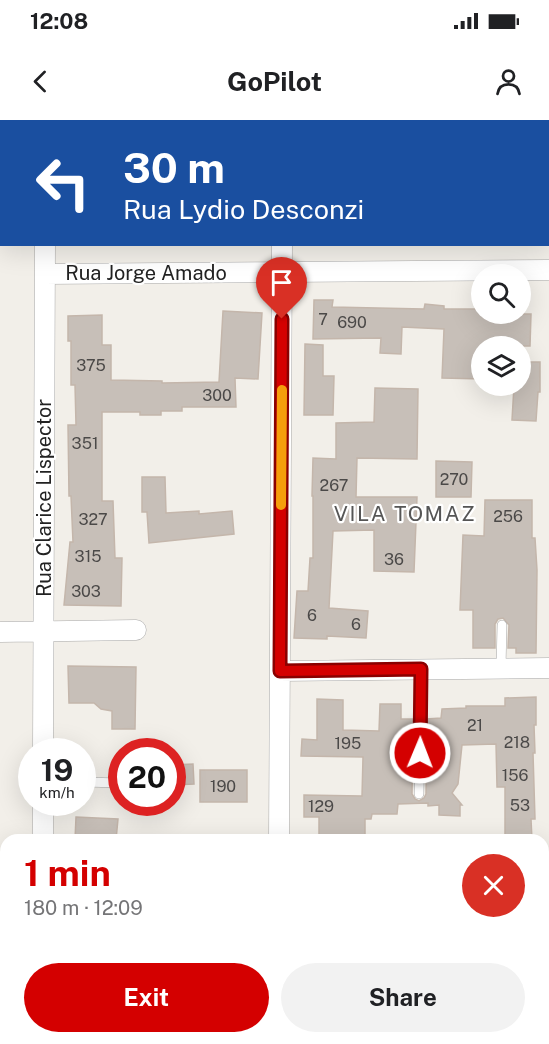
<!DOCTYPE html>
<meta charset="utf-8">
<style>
body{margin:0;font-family:"Public Sans",sans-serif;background:#f2f2f2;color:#202124;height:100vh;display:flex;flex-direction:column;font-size:22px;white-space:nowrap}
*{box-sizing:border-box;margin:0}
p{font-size:20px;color:#757577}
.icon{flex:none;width:33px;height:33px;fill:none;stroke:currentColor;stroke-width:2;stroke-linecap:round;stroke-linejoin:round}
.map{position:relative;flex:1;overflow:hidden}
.details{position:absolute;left:0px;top:714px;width:549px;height:210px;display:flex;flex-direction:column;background:#fff;border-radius:18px 18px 0 0;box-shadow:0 6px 24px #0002}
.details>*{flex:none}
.hud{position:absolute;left:0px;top:0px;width:549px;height:126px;box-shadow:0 6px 24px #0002;background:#1a4fa0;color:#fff;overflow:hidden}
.fabs{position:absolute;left:471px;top:144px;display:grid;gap:12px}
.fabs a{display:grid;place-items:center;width:60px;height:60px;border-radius:50%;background:#fff;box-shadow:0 6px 24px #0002;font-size:30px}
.speed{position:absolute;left:18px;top:618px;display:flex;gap:12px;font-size:30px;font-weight:700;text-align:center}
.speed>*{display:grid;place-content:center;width:78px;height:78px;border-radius:50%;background:#fff;box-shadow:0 6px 24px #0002;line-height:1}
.speed small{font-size:15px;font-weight:400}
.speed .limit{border:9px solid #d22;background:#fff;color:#111}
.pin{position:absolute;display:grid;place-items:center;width:51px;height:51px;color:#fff;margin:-62px -26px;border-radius:50% 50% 50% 0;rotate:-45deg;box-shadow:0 0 6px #0007}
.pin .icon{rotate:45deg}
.me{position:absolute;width:66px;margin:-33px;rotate:1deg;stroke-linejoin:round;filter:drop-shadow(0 0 4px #0008)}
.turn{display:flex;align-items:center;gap:21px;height:126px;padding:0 24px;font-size:27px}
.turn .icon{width:78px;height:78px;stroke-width:2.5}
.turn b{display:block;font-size:42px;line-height:51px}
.round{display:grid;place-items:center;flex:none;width:63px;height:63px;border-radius:32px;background:#f2f2f2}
.headline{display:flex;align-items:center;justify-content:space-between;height:102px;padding:0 24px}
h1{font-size:36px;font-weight:700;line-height:45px;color:#d40000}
.button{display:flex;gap:12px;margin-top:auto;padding:12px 24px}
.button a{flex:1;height:69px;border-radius:36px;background:#d40000;color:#fff;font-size:24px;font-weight:700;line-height:69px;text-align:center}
.button a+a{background:#f2f2f2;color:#202124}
.status{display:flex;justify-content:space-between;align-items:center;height:42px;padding:0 30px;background:#fff;direction:ltr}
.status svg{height:16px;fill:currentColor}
header{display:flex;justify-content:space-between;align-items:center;height:78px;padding:0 24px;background:#fff;font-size:27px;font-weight:700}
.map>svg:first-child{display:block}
.building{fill:#c7bfb8;stroke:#c4b6ab;stroke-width:1.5}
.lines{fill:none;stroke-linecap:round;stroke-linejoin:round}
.lane-casing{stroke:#a9a9a9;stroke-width:10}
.street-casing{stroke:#a9a9a9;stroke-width:21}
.lane{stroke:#fff;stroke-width:9}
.street{stroke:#fff;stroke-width:20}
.route-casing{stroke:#8a0000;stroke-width:15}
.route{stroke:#d40000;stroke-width:10}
.slow{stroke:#f59e0b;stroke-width:10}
.labels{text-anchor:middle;stroke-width:4.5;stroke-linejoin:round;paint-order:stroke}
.number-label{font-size:16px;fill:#4b4948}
.street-label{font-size:20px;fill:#222;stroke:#fff}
.neighbourhood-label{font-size:21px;letter-spacing:1.5px;fill:#555;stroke:#fff}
</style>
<div class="status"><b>12:08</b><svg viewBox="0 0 49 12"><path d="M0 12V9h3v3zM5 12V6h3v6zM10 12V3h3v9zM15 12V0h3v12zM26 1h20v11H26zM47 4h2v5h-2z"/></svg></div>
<header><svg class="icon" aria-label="back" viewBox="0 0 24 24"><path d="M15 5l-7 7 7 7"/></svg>GoPilot<svg class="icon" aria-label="person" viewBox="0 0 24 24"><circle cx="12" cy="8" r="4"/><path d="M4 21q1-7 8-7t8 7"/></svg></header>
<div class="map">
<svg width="549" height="924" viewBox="0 0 549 924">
<rect width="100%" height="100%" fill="#f2efe9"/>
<path class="building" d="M314 180H333L332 187 424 189 425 184 444 186V189H482V194H531L530 226H482V259L442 258 444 209 402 207 401 234 380 233 381 218 313 219Z
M223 191 262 193 258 259 235 258 236 287H182V291H161V295H140V292H102V381H113L115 438H122L121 486 64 485 70 422H73L71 376H69L68 305H76L75 265H71V221H68V196L102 195V225H111V260L162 261V263L219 262Z
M305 224 323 225V256H334L333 295H304Z
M520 242H540V272H538L536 301 512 300 514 266H520Z
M375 268 418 269 417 339 357 338 356 377H417L414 452 374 451V410L333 411 329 488 368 491 366 518 327 516V519L294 518 297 471H308L310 438H313V376H312L313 338 336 339V303L374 302Z
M436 341 472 342 471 377H436Z
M142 357H165L166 393 199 391V394L232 391 234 414 149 423 147 392H142Z
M485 380H532V418H535L537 450 536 533H516V528H508L509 505 503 498 498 499 495 504V528H473V490H460L463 415 484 416Z
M68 546 136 547 135 609H112V591L101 589 94 583H69Z
M536 577V605H534L535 633H533L535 699H531L532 720H505V667H497L496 624 462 625 458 664 452 673 462 685H460V696L439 695V685L428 686V683L398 684 397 694H372L371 699H365V720H319V697H304V675L362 676 363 637 301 636 302 619 317 620V579L343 580V610L379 611 380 584H401V599H413L412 674 415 679 419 681 424 678 426 674 427 599 441 598 442 589 466 588V586H505V578Z
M193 644 194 664 172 665V645Z
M200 650H247V682H200Z
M76 697 118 699 116 720H75Z"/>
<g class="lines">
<defs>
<path id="lane" d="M501 548 502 505
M82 662 122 663
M419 674 421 549
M543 841H549"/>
<path id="street" d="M46 2V0
M283 2V0
M45 154 549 150
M0 512 136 510
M280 551 549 548
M43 632 45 124
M43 720V682
M279 720 282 124
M42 924V918
M279 924V918"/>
</defs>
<use href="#lane" class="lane-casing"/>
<use href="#street" class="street-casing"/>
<use href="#lane" class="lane"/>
<use href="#street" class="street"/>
</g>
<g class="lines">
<defs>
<path id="route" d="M282 199 280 551 421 549 420 633"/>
</defs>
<use href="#route" class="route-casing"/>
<use href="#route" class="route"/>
<path class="slow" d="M281 385 282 270"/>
</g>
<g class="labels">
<g class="number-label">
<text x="323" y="205">7</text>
<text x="352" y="208">690</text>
<text x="91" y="251">375</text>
<text x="217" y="281">300</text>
<text x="85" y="329">351</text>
<text x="454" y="365">270</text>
<text x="334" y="371">267</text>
<text x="508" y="402">256</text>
<text x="93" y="405">327</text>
<text x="88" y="442">315</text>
<text x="394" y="445">36</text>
<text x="86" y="477">303</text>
<text x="312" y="501">6</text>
<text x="356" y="510">6</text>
<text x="475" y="611">21</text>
<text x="517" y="628">218</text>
<text x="348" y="629">195</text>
<text x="515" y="661">156</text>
<text x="223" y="672">190</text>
<text x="520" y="691">53</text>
<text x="321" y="692">129</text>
</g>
<g class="street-label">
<text x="146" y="160">Rua Jorge Amado</text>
<text transform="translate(44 378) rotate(-90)" y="7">Rua Clarice Lispector</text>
</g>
<g class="neighbourhood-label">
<text x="405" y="401">VILA TOMAZ</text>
</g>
</g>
</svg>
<div class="fabs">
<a><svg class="icon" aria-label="search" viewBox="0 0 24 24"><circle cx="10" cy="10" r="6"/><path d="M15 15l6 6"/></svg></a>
<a><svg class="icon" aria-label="layers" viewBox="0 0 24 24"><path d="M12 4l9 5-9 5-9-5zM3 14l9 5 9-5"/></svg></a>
</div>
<div class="speed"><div>19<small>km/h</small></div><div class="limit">20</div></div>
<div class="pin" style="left:282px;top:199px;background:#d93025"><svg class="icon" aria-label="arrive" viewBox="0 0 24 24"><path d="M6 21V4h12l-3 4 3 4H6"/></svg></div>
<svg class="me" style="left:420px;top:633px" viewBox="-20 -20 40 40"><circle r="17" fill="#d40000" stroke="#fff" stroke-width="3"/><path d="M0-11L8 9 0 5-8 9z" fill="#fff"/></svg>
<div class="hud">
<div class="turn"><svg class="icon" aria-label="left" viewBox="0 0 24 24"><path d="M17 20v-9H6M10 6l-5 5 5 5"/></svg><div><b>30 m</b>Rua Lydio Desconzi</div></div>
</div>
<section class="details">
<div class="headline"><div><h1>1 min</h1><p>180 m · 12:09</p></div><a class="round" style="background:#d93025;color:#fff"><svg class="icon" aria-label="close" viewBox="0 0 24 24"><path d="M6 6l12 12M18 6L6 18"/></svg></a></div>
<div class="button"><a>Exit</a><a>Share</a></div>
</section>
</div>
